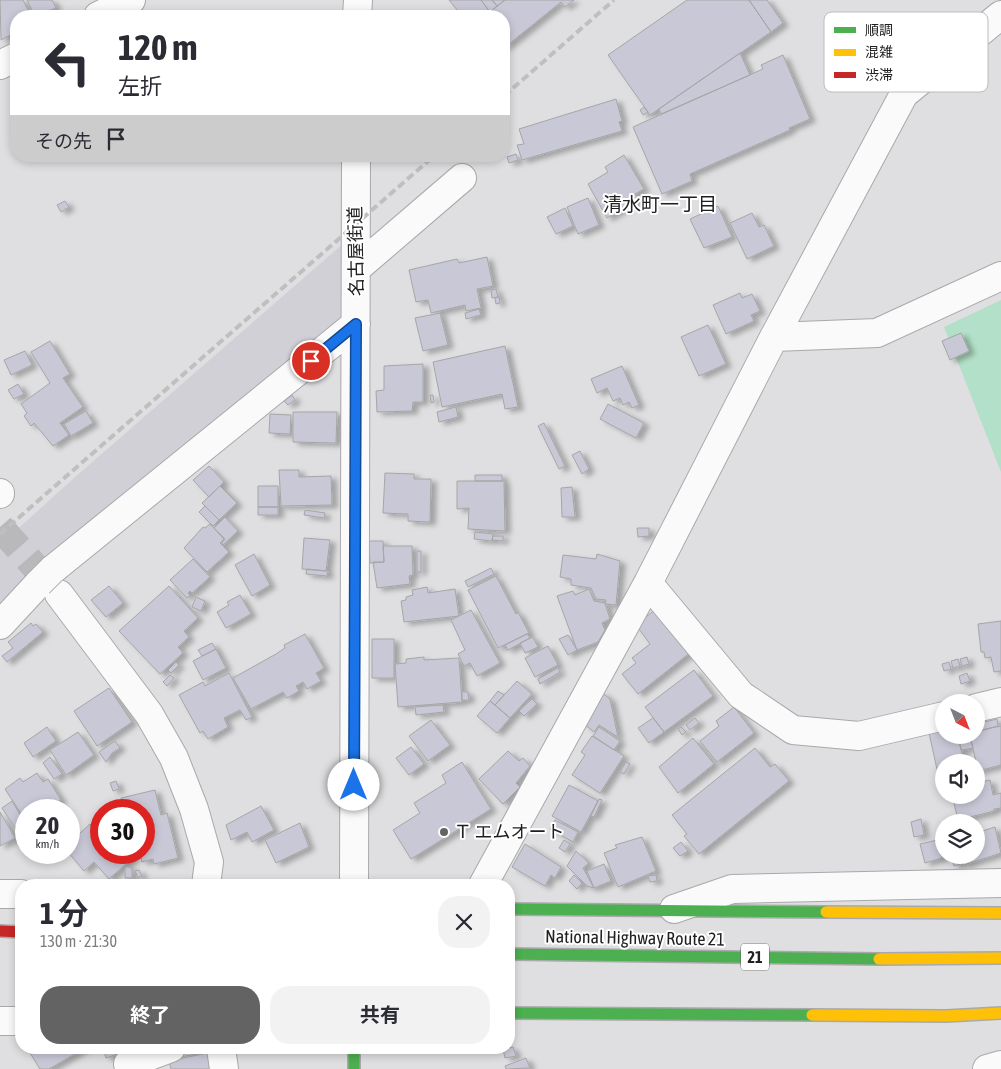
<!DOCTYPE html>
<html lang="ja">
<meta charset="utf-8">
<style>
body{margin:0;font-family:"Asap Condensed","Noto Sans JP",sans-serif;background:#f2f2f3;color:#2b2b33;height:100vh;display:flex;flex-direction:column;font-size:19px;white-space:nowrap}
*{box-sizing:border-box;margin:0}
p{font-size:16px;color:#7c7c81}
.icon{flex:none;width:28px;height:28px;fill:none;stroke:currentColor;stroke-width:2;stroke-linecap:round;stroke-linejoin:round}
.map{position:relative;flex:1;overflow:hidden}
.side{position:absolute;left:15px;top:879px;width:500px;height:175px;display:flex;flex-direction:column;background:#fff;border-radius:20px;box-shadow:0 2px 8px #0003}
.side>*{flex:none}
.top-card{position:absolute;left:10px;top:10px;width:500px;height:152px;border-radius:20px;box-shadow:0 2px 8px #0003;background:#fff;color:#2b2b33;overflow:hidden}
.needle{width:32px;rotate:138deg}
.tools{position:absolute;left:935px;top:694px;display:grid;gap:10px}
.tools a{display:grid;place-items:center;width:50px;height:50px;border-radius:50%;background:#fff;box-shadow:0 2px 8px #0003;font-size:25px}
.speed{position:absolute;left:15px;top:799px;display:flex;gap:10px;font-size:25px;font-weight:700;text-align:center}
.speed>*{display:grid;place-content:center;width:65px;height:65px;border-radius:50%;background:#fff;box-shadow:0 2px 8px #0003;line-height:1}
.speed small{font-size:12px;font-weight:400}
.speed .limit{border:8px solid #d22;background:#fff;color:#111}
.pin{position:absolute;display:grid;place-items:center;width:42px;height:42px;color:#fff;margin:-21px;border:2px solid #fff;border-radius:50%;box-shadow:0 1px 5px #0007}
.me{position:absolute;width:55px;margin:-28px;rotate:0deg;stroke-linejoin:round;filter:drop-shadow(0 0 4px #0008)}
.turn{display:flex;align-items:center;gap:18px;height:105px;padding:0 25px;font-size:22px}
.turn .icon{width:65px;height:65px;stroke-width:2.5}
.turn b{display:block;font-size:35px;line-height:42px}
.then{display:flex;align-items:center;height:48px;padding:0 25px;background:#0003;gap:10px;font-size:19px}
.round{display:grid;place-items:center;flex:none;width:52px;height:52px;border-radius:20px;background:#f2f2f3}
.summary{display:flex;align-items:center;justify-content:space-between;height:85px;padding:0 25px}
h1{font-size:30px;font-weight:700;line-height:38px}
.action{display:flex;gap:10px;margin-top:auto;padding:10px 25px}
.action a{flex:1;height:58px;border-radius:20px;background:#636364;color:#fff;font-size:20px;font-weight:700;line-height:58px;text-align:center}
.action a+a{background:#f2f2f3;color:#2b2b33}
.map>svg:first-child{display:block}
.built{fill:#d0d0d6}
.green{fill:#b2e0c8}
.building{fill:#c8c8d7;stroke:#a6a6a7;filter:url(#shadow)}
.lines{fill:none;stroke-linecap:round;stroke-linejoin:round}
.street-tunnel{stroke:#b9b9bb;stroke-width:28;stroke-dasharray:28 14;stroke-linecap:butt}
.street-casing{stroke:#a9a9ab;stroke-width:30}
.fast-casing{stroke:#a9a9ab;stroke-width:14}
.slow-casing{stroke:#a9a9ab;stroke-width:14}
.jam-casing{stroke:#a9a9ab;stroke-width:14}
.street{stroke:#fafafa;stroke-width:28}
.fast{stroke:#4caf50;stroke-width:11}
.slow{stroke:#ffc107;stroke-width:11}
.jam{stroke:#c62828;stroke-width:11}
.rail{stroke:#bfbfbf;stroke-width:4;stroke-dasharray:8 4;stroke-linecap:butt}
.street-bridge-casing{stroke:#a9a9ab;stroke-width:30;stroke-linecap:butt}
.street-bridge{stroke:#fafafa;stroke-width:28}
.route-casing{stroke:#114b97;stroke-width:12}
.route{stroke:#1a73e8;stroke-width:9}
.poi-dot{fill:#636364;stroke:#fff;stroke-width:2}
.labels{text-anchor:middle;stroke-width:4;stroke-linejoin:round;paint-order:stroke}
.shield{fill:#fff;stroke:#636364;stroke-width:1}
.shield-label{font-size:16px;font-weight:bold;fill:#202021}
.street-label{font-size:18px;fill:#202021;stroke:#fff}
.poi-label{font-size:18px;fill:#202021;stroke:#fff;text-anchor:start}
.neighbourhood-label{font-size:19px;fill:#202021;stroke:#fff}
.key{fill:#fff;stroke:#bcbcbc;stroke-width:1}
.key-label{font-size:14px;fill:#202021}
</style>
<div class="map">
<svg width="1001" height="1069" viewBox="0 0 1001 1069">
<defs>
<filter id="shadow"><feDropShadow dx="5.5" dy="3" stdDeviation="2.5" flood-color="#0004"/></filter>
</defs>
<rect width="100%" height="100%" fill="#dfdfe1"/>
<path class="built" d="M345 242 346 316 0 607V545L74 478Z"/>
<path class="green" d="M1001 300V472L944 327Z"/>
<path class="building" d="M0 0H23L29 12 24 16H16V21L12 23 16 32 1 40Z
M27 0H52L56 8 35 16Z
M449 0H481L490 12 485 16H462Z
M481 0H492L497 6 490 12Z
M492 0H505L497 6Z
M505 0H574L565 7 561 2 504 48V16H485Z
M687 0H749L771 32 650 115 608 55Z
M749 0H767L783 23 771 32Z
M740 53 750 75 661 114 659 109Z
M783 55 810 119 789 128 790 130 690 174 692 181 662 194 633 127 763 69 761 65Z
M616 99 622 121 619 122 622 131 522 160 517 145 524 144 519 129Z
M644 107 648 112 643 115 640 110Z
M516 154 518 160 509 163 507 157Z
M624 155 644 189 635 194 638 200 607 218 588 184 608 172 605 167Z
M588 198 599 225 578 234 567 207Z
M65 201 69 207 61 212 57 205Z
M718 206 732 237 704 248 690 219Z
M565 208 573 226 556 234 547 217Z
M752 213 759 227 764 225 774 246 747 259 730 223Z
M487 257 493 286 477 289 481 308 466 311 465 305 431 313 428 300 416 302 409 270 457 259 459 263Z
M496 289 498 297 492 298 491 290Z
M740 293 742 298 752 294 760 311 751 315 754 321 726 334 713 305Z
M499 297 500 303 496 304 495 298Z
M479 309 481 315 466 319 465 313Z
M440 313 448 345 423 351 415 318Z
M708 325 726 364 699 376 681 337Z
M961 333 969 351 950 360 942 341Z
M50 341 70 374 63 378 83 407 60 423 69 435 53 446 34 423 31 426 24 416 27 413 21 404 50 383 31 352Z
M505 346 518 407 505 409 502 394 442 407 433 362Z
M25 351 32 365 11 375 4 360Z
M423 364V402H413L412 411 377 412 376 391 384 390V366Z
M622 366 639 405 632 408 629 402 623 405 620 398 613 401 607 388 597 393 591 379Z
M18 384 24 394 14 399 8 390Z
M292 395 295 400 288 405 284 401Z
M430 395H433L434 402 431 403Z
M608 404 644 423 636 438 600 419Z
M456 407 458 417 439 422 437 412Z
M86 411 93 423 71 436 64 424Z
M293 412H337L336 443 293 442Z
M270 414 291 415 290 434 269 433Z
M544 423 565 466 559 469 538 426Z
M580 451 589 469 582 474 572 455Z
M209 466 224 482 209 497 193 480Z
M279 470H299V477L331 476 332 505 281 506Z
M385 473 414 474V479H431L430 522 408 521V514L383 513Z
M475 475H502V481H475Z
M457 481H504L505 531 468 529 469 508 457 509Z
M220 486 237 503 219 520 202 503Z
M258 486H278V507H258Z
M572 487 575 517H562L561 488Z
M205 506 219 520 213 526 199 512Z
M258 507H278V515H258Z
M305 510 325 513 324 518 304 515Z
M225 517 238 531 223 545 222 543 225 539 214 528Z
M210 524 224 539 220 543 229 552 207 572 184 548 203 527 205 528Z
M637 528H649V536L638 537Z
M475 532 493 534 492 541 474 539Z
M493 536H503V541L492 540Z
M304 538 330 540 326 571 302 569Z
M369 541H383L384 562 370 563Z
M383 546H412L413 575 409 576 410 584 377 588 373 562H384Z
M417 551H421V572H417Z
M254 554 270 585 252 596 235 565Z
M597 554 620 561 616 605 605 604 606 600 596 599 591 588 571 585V579L560 577 563 555 596 559Z
M193 559 210 577 192 593 190 591 188 593 190 595 187 598 170 580Z
M491 568 494 574 468 587 465 581Z
M307 569 328 571 327 576 306 574Z
M496 576 516 614 518 612 529 633 498 648 468 590Z
M109 586 123 603 106 617 91 600Z
M169 586 198 618 184 631 189 637 178 647 183 653 160 674 119 631Z
M427 587 428 593 455 589 459 616 404 622 401 601 406 600V597L413 595 412 590Z
M589 589 594 601 605 603 610 619 602 623 605 630 598 642 577 650 557 596 573 591 575 595Z
M240 595 251 614 226 628 217 612 229 605 227 602Z
M196 597 205 601 201 611 192 607Z
M657 608 691 652 638 694 622 674 636 663 632 658 650 644 636 625Z
M471 610 500 663 477 676 470 663 464 666 458 654 465 650 451 620Z
M1001 621V671L994 672 991 657 985 658 984 652H981L978 624Z
M31 623 33 626 36 624 43 632 7 662 2 656 13 648 8 642Z
M305 634 324 668 316 673 321 681 307 689 303 682 296 686 299 691 287 698 283 692 251 709 233 678 276 654 285 648 284 645Z
M527 634 530 638 508 650 505 645Z
M568 635 577 650 568 655 559 639Z
M533 637 538 647 525 653 520 643Z
M372 639H394V678H372Z
M212 643 216 649 202 656 198 650Z
M548 646 558 665 535 677 525 658Z
M216 649 226 668 203 680 193 661Z
M424 657V660L459 658 462 702 398 707 395 664 406 663V659Z
M967 657 969 664 962 666 960 659Z
M958 659 960 666 953 668 951 661Z
M176 662 179 665 171 673 168 670Z
M949 662 951 669 944 671 942 664Z
M558 668 560 672 540 684 538 679Z
M694 670 713 696 664 732 645 707Z
M229 673 252 717 246 720 240 710 224 718 228 727 208 739 203 731 200 733 179 695 203 682 205 686Z
M967 673 970 681 961 684 959 676Z
M170 675 174 678 167 686 163 682Z
M517 681 532 694 510 718 495 705Z
M109 688 132 722 97 746 74 711Z
M498 691 504 695 495 705 490 701Z
M462 692H468L469 700H462Z
M601 692 610 699 618 737 599 725 594 732 583 723Z
M532 699 537 704 524 716 519 711Z
M490 701 510 718 497 733 477 716Z
M443 705 444 712 416 715 415 707Z
M734 707 754 733 717 762 700 741 719 726 716 721Z
M653 718 664 732 649 743 638 728Z
M695 718 699 723 690 730 686 725Z
M997 719 998 726 976 732V724Z
M431 720 450 745 428 761 409 736Z
M944 720V735H948V738L958 736 964 762H944V777L939 778 927 724Z
M1001 726V765L978 771 970 735H976V731Z
M47 727 56 741 33 757 24 743Z
M599 727 620 741 614 750 593 736Z
M681 727 686 732 682 735 678 729Z
M78 732 94 755 66 775 50 750Z
M592 736 624 756 600 793 572 775 585 755 581 752Z
M693 738 714 764 678 793 659 767Z
M970 738 973 748 961 750 959 740Z
M115 741 120 748 112 753 106 762 99 752Z
M411 747 424 764 409 775 396 758Z
M755 748 770 767 775 764 789 781 699 854 684 836 687 834 672 815Z
M508 751 519 761 523 758 530 766 516 783 520 787 503 804 479 779Z
M50 757 62 774 54 779 43 763Z
M462 762 491 809 411 859 393 830 420 813 414 803 446 783 442 775Z
M626 762 630 764 624 774 620 772Z
M37 773 43 782 48 779 61 800 46 810H26V821L5 789 20 778 23 782Z
M990 780 993 795 1001 793V808L994 809V811L958 820 952 795H976V783Z
M116 781 119 789 113 791 110 783Z
M569 785 598 801 581 832 552 816Z
M155 790 161 815 167 813 178 858 154 864 153 859 142 862 140 852H144L145 841 144 810H124L121 798Z
M599 799 602 800 594 817 591 816Z
M12 801 25 823 16 829 2 808Z
M261 806 274 830 252 842 247 832 231 840 226 825Z
M0 812 15 838 0 846Z
M921 819 924 835 914 837 911 822Z
M101 820V852H131L134 857 109 879 94 862 84 871 68 852 69 843 90 824 93 827Z
M555 820 578 832 573 842 550 829Z
M300 823 309 847 276 863 265 840Z
M23 824 26 829V839L23 841 16 829Z
M995 827 1001 853 964 865 963 863 954 866 951 855H976V833Z
M642 837 656 871 618 887 604 853 617 848 615 845Z
M564 840 570 844 565 852 559 848Z
M937 840 942 858 925 863 920 844Z
M681 842 688 851 680 856 673 848Z
M525 844 561 867 555 878 551 875 545 886 512 867Z
M576 851 589 863 583 868 594 888 587 886 567 866Z
M604 864 611 881 594 888 587 871Z
M125 867H132V878H125Z
M139 870 142 876 138 878 135 871Z
M574 875 582 883 577 889 569 881Z
M656 875 657 881 650 882 648 876Z
M513 1047 516 1056 505 1058 503 1049Z
M27 1048H85L49 1069H40Z
M103 1048H128L129 1050 106 1058Z
M183 1048H207V1052L170 1059 169 1056 184 1053Z
M207 1053 211 1069H171L169 1061Z
M526 1058 530 1068 506 1069 505 1066Z"/>
<g class="lines">
<path class="street-tunnel" d="M0 527 59 594"/>
<defs>
<path id="street" d="M98 16 131 0
M357 16 358 0
M0 65 16 57
M356 269 462 178
M774 337 877 333 1001 276
M0 493V494
M52 570 356 324
M648 583 741 695 793 730 859 736 944 716
M59 594 149 714 174 758 194 809 209 862 206 885
M0 625 39 583
M976 708 1001 702
M354 885 356 156
M483 885 648 583 774 337 904 94 1001 15
M0 894H21
M674 909 732 889 1001 883
M0 1021H21
M221 1048 224 1069
M128 1064 171 1048
M987 1069 1001 1065"/>
<path id="fast" d="M509 909 826 912
M509 954 879 959
M509 1013 812 1015
M354 1048V1069"/>
<path id="slow" d="M826 912 1001 913
M879 959 1001 958
M812 1015 946 1016 1001 1013"/>
<path id="jam" d="M0 931 21 932"/>
</defs>
<use href="#street" class="street-casing"/>
<use href="#fast" class="fast-casing"/>
<use href="#slow" class="slow-casing"/>
<use href="#jam" class="jam-casing"/>
<use href="#street" class="street"/>
<use href="#fast" class="fast"/>
<use href="#slow" class="slow"/>
<use href="#jam" class="jam"/>
<path class="rail" d="M504 96 614 0
M0 534 434 156"/>
<defs>
<path id="street-bridge" d="M39 583 52 570"/>
</defs>
<use href="#street-bridge" class="street-bridge-casing"/>
<use href="#street-bridge" class="street-bridge"/>
</g>
<g class="lines">
<defs>
<path id="route" d="M311 361 356 324 354 785"/>
</defs>
<use href="#route" class="route-casing"/>
<use href="#route" class="route"/>
</g>
<circle class="poi-dot" cx="444" cy="832" r="5"/>
<g class="labels">
<rect class="shield" x="741" y="943.5" width="28" height="27" rx="4"/>
<g class="shield-label">
<text x="755" y="963">21</text>
</g>
<g class="street-label">
<text transform="translate(356 251) rotate(-91)" y="6">名古屋街道</text>
<text transform="translate(635 938) rotate(1)" y="6">National Highway Route 21</text>
</g>
<g class="poi-label">
<text x="454" y="838">Ｔ エムオート</text>
</g>
<g class="neighbourhood-label">
<text x="660" y="211">清水町一丁目</text>
</g>
</g>
<rect x="824" y="12" width="164" height="80" rx="8" class="key"/>
<rect x="834" y="27" width="22" height="6" fill="#4caf50"/>
<rect x="834" y="49" width="22" height="7" fill="#ffc107"/>
<rect x="834" y="72" width="22" height="6" fill="#c62828"/>
<g class="key-label">
<text x="865" y="35">順調</text>
<text x="865" y="57">混雑</text>
<text x="865" y="80">渋滞</text>
</g>
</svg>
<div class="tools">
<a><svg class="needle" viewBox="-14 -14 28 28"><path d="M0-13l5 13h-10z" fill="#e53935"/><path d="M0 13l5-13h-10z" fill="#7c7c81"/></svg></a>
<a><svg class="icon" aria-label="sound" viewBox="0 0 24 24"><path d="M4 9h4l5-4v14l-5-4H4zM17 9q2 3 0 6"/></svg></a>
<a><svg class="icon" aria-label="layers" viewBox="0 0 24 24"><path d="M12 4l9 5-9 5-9-5zM3 14l9 5 9-5"/></svg></a>
</div>
<div class="speed"><div>20<small>km/h</small></div><div class="limit">30</div></div>
<div class="pin" style="left:311px;top:361px;background:#d93025"><svg class="icon" aria-label="arrive" viewBox="0 0 24 24"><path d="M6 21V4h12l-3 4 3 4H6"/></svg></div>
<svg class="me" style="left:354px;top:785px" viewBox="-20 -20 40 40"><circle r="19" fill="#fff"/><path d="M0-13L10 11 0 6-10 11z" fill="#1a73e8"/></svg>
<div class="top-card">
<div class="turn"><svg class="icon" aria-label="left" viewBox="0 0 24 24"><path d="M17 20v-9H6M10 6l-5 5 5 5"/></svg><div><b>120 m</b>左折</div></div>
<div class="then">その先<svg class="icon" aria-label="arrive" viewBox="0 0 24 24"><path d="M6 21V4h12l-3 4 3 4H6"/></svg></div>
</div>
<section class="side">
<div class="summary"><div><h1>1 分</h1><p>130 m · 21:30</p></div><a class="round"><svg class="icon" aria-label="close" viewBox="0 0 24 24"><path d="M6 6l12 12M18 6L6 18"/></svg></a></div>
<div class="action"><a>終了</a><a>共有</a></div>
</section>
</div>
